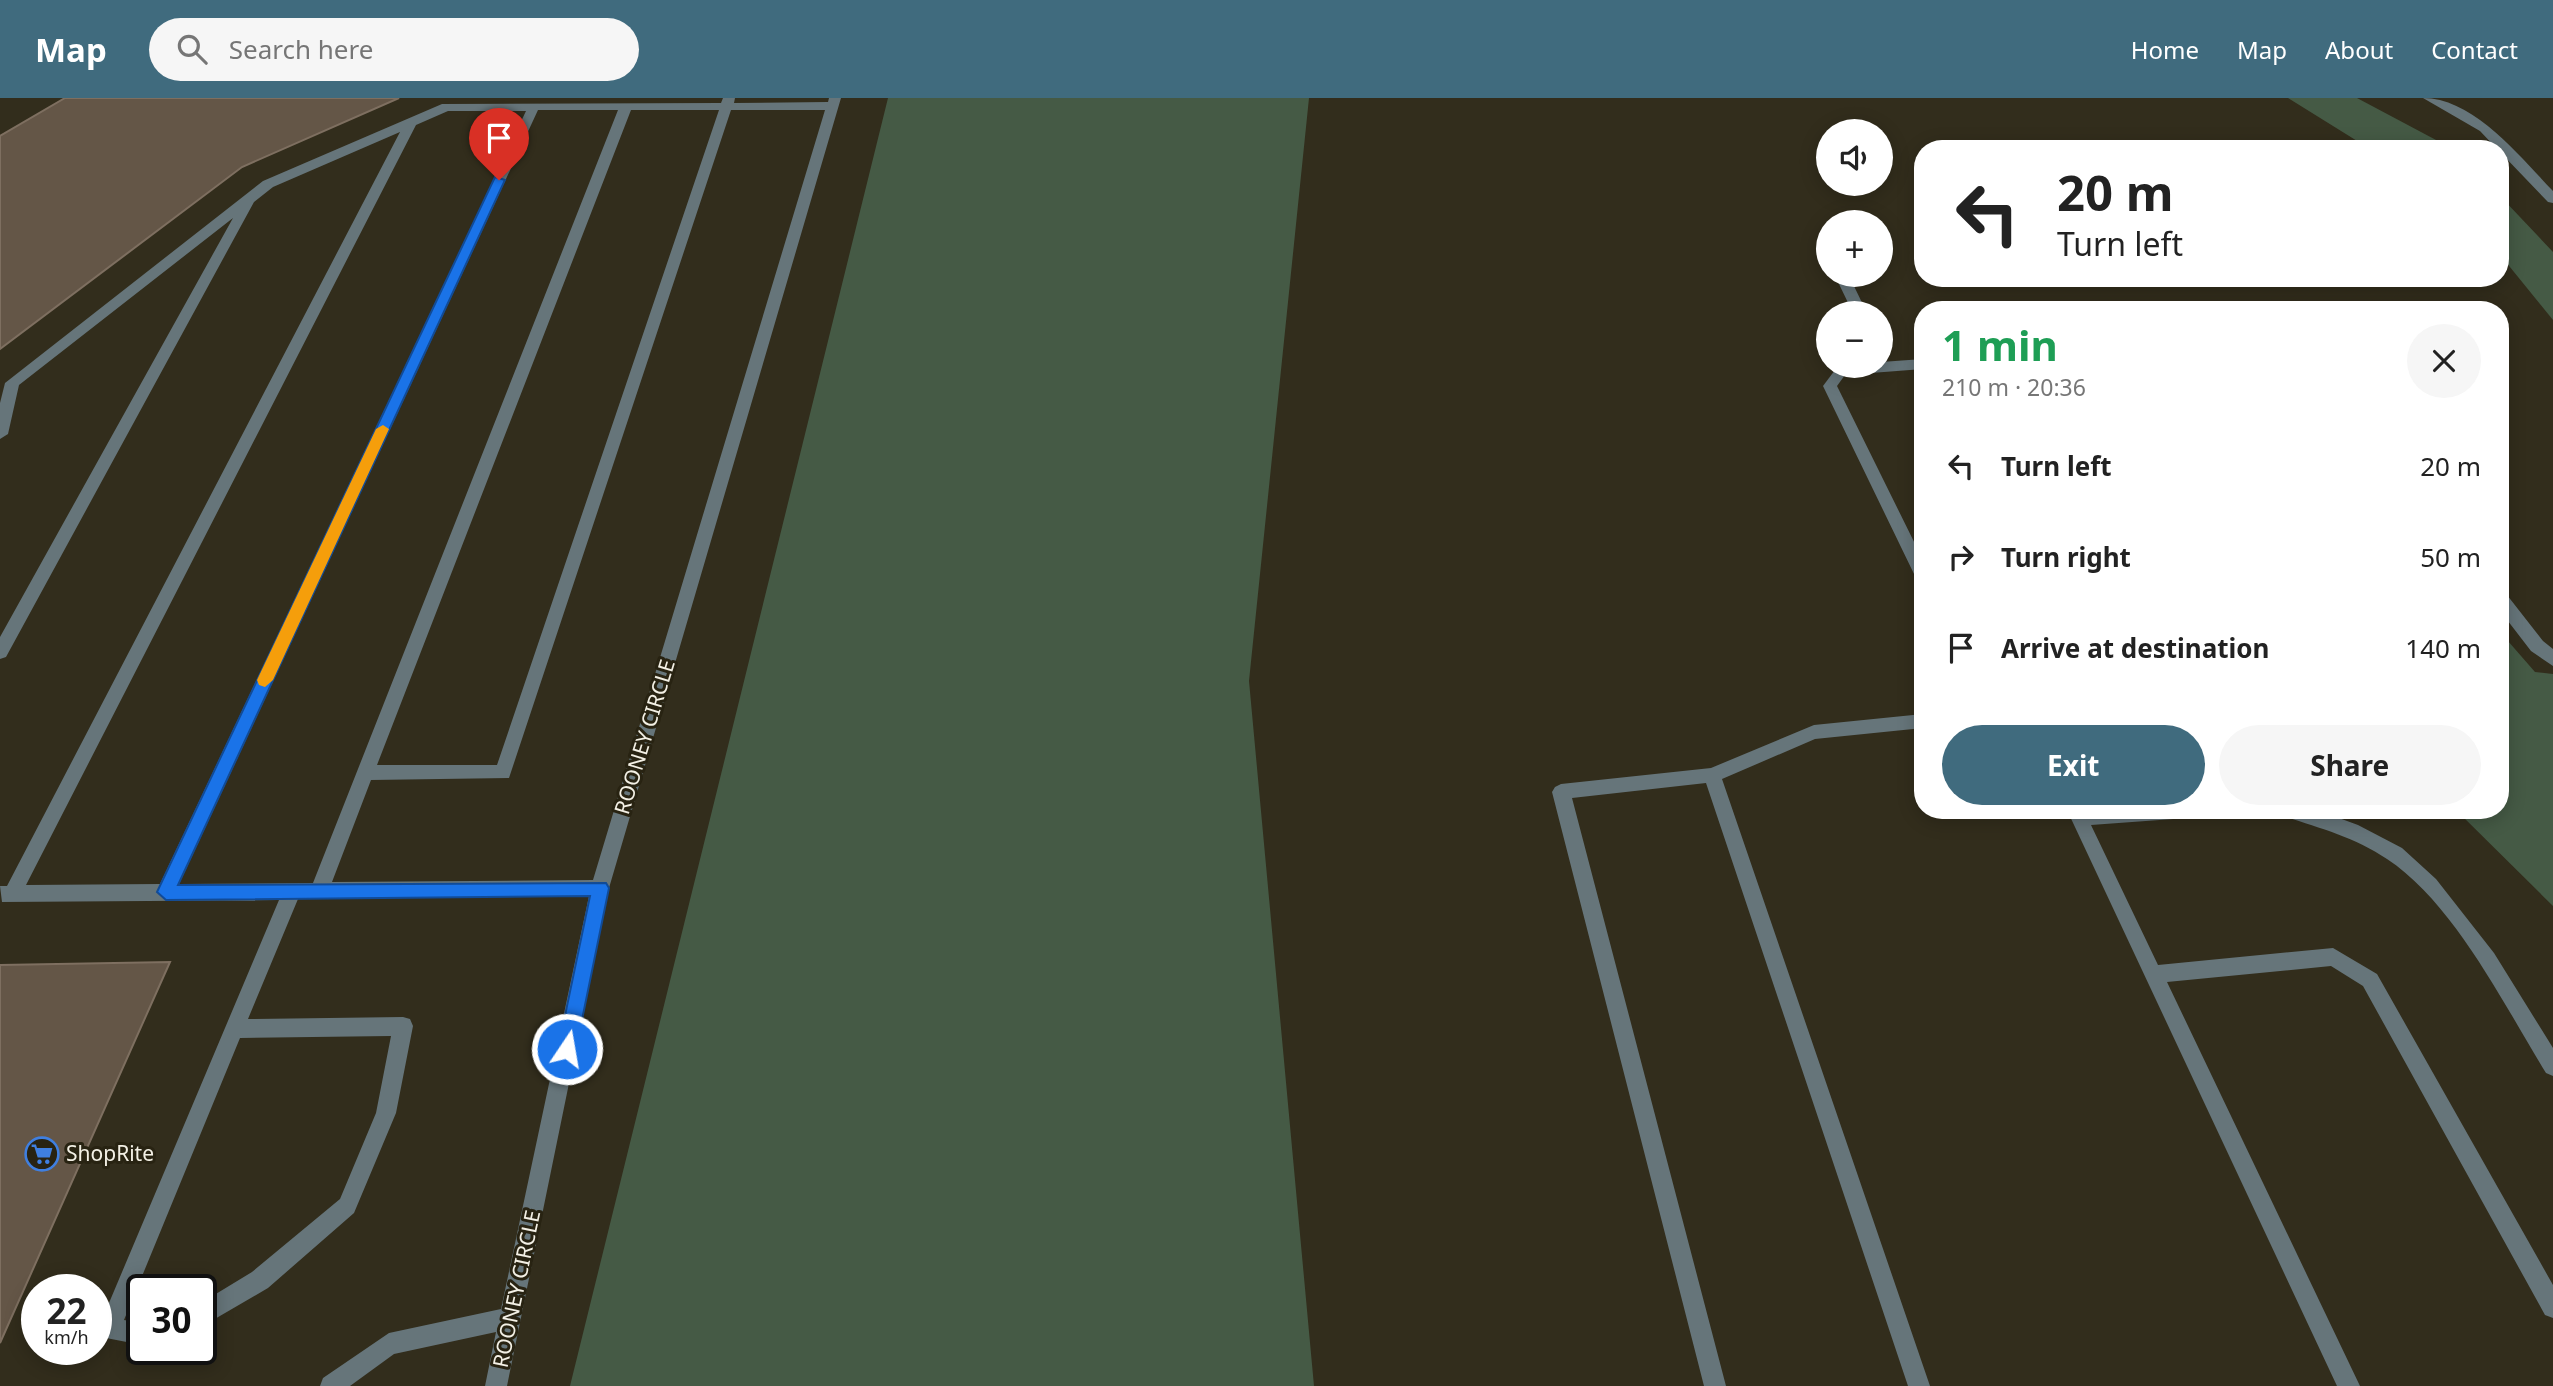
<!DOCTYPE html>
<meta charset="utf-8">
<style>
body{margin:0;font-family:"Noto Sans",sans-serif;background:#f6f6f6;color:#222;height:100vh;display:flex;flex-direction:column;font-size:26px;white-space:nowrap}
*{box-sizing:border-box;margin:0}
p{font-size:23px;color:#767676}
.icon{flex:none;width:38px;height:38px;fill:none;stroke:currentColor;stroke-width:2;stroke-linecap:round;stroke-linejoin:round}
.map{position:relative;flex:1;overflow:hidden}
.drawer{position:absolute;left:1914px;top:203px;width:595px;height:518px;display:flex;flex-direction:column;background:#fff;border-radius:28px;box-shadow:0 4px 18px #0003}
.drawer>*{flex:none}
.hud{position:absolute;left:1914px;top:42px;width:595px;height:147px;border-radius:28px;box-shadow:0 4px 18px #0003;background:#fff;color:#222;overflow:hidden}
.fabs{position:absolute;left:1816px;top:21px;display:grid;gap:14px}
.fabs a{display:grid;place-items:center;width:77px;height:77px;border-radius:50%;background:#fff;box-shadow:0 4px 18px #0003;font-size:35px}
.speed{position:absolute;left:21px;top:1176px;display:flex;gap:14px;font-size:35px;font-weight:700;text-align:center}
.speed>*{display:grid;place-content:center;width:91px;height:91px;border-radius:50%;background:#fff;box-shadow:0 4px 18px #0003;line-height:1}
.speed small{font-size:18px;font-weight:400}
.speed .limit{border:4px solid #111;border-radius:10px;background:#fff;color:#111}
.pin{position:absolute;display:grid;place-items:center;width:60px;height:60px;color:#fff;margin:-72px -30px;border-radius:50% 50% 50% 0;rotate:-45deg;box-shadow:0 0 7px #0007}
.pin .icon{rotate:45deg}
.me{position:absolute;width:77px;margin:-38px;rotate:12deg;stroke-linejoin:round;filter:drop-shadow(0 0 5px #0008)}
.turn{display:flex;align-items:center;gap:24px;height:147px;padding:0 28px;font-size:32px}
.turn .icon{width:91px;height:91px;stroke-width:2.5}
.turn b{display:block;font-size:49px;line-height:60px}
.round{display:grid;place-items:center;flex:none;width:74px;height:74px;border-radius:37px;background:#f6f6f6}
.headline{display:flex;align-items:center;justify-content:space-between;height:119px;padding:0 28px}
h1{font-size:42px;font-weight:700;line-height:52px;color:#1e9e55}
.button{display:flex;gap:14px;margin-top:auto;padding:14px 28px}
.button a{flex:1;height:80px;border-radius:42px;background:#406b7e;color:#fff;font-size:28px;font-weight:700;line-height:80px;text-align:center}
.button a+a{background:#f6f6f6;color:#222}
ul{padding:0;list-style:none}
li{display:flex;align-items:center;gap:21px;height:91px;padding:0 28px}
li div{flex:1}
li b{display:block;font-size:26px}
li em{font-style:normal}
header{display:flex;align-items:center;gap:42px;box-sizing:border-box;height:98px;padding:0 35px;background:#406b7e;color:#fff}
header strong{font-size:33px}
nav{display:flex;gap:38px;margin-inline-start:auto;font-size:24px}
.search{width:490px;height:63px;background:#f6f6f6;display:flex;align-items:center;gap:18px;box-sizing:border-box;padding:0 24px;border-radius:38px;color:#767676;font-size:26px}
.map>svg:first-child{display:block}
.green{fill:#455a45}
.building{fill:#645647;stroke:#7e6f60;stroke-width:2}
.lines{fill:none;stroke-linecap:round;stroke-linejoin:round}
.minor{fill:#66757a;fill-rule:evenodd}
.route{fill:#1a73e8;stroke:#114b97;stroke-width:2}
.slow{fill:#f59e0b}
.labels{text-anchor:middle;stroke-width:6;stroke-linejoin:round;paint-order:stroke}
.street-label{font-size:21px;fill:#f3f0e5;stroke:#282312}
.poi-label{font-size:21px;fill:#f3f0e5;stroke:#282312;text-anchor:start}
</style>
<header>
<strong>Map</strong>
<div class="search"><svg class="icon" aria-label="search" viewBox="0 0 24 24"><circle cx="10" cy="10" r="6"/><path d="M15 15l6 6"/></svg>Search here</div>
<nav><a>Home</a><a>Map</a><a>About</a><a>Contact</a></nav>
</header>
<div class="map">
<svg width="2553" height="1288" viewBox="0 0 2553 1288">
<rect width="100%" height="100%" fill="#322d1c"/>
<path class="green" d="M888 0H1309L1249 583 1314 1288H570Z
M2288 0H2357L2453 51H2370Z
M2501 99 2553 154V222L2501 158Z
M2501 535 2535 574 2553 576V808L2456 712H2501Z"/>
<path class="building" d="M65 0H399L242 69 0 251V38Z
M170 864 0 1245V867Z"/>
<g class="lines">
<path class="minor" d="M723 0H735L734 5 828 4 829 0H841L609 790 507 1288H485L496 1234 394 1256 350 1288H320L323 1280 389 1235 501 1211 589 798 298 801 248 921 403 919 410 921 413 928 396 1015 354 1115 268 1190 201 1229V1205L252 1174 340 1101 376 1015 391 938 240 940 124 1222 142 1225V1247L101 1239 98 1231 279 802 2 804 0 788H7L400 34 273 89 254 104 6 559 0 561V539L233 120 19 287 8 336 0 341V305L5 285 263 83 442 6 721 5ZM538 12H618L313 785 179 786ZM631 12H719L497 667H377ZM731 12H825L593 782 332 784 371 682 509 680ZM448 13H526L160 786 26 787 416 27Z
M2423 0C2474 0 2520 59 2553 93V105L2548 104 2501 55V51H2497L2480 33Z
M1845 179 1852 184 1867 215H1853L1838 184Z
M1923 261V271L1845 277 1837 288 1923 462V484L1915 478 1823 288 1838 268H1881V264Z
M2501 496 2507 497 2543 543 2553 551V568L2531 553 2501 514Z
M1923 616V630L1815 641 1722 681 1930 1288H1908L1706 685 1572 700 1726 1288H1704L1552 694 1555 689 1561 686 1711 670 1814 627Z
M2067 712H2196L2193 718 2187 720 2091 727 2158 867 2333 850 2377 876 2553 1187V1220L2545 1217 2363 888 2331 868 2167 884 2360 1288H2337Z
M2281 712H2317L2358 727 2402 750 2436 781 2494 855 2553 950V978L2546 975C2504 907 2454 805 2387 761 2355 739 2319 730 2284 718Z"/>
</g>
<path class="route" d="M495 79 505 82 178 787 606 785 609 790 576 951 573 958 567 960 560 958 558 951 590 798 166 802 157 794Z"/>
<path class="slow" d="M383 327 389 331 273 582 265 589 259 587 257 582 376 331Z"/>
<defs>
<symbol id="supermarket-ring" viewBox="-11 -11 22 22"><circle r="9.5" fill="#282312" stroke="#3f7fe0" stroke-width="1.5"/><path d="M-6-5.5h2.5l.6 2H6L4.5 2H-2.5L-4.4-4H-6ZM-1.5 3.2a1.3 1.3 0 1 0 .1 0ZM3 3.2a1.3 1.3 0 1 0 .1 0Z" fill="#3f7fe0"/></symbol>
</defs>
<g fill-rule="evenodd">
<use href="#supermarket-ring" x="23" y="1037" width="38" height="38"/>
</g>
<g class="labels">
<g class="street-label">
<text transform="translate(645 639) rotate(-73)" y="7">ROONEY CIRCLE</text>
<text transform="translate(517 1191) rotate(-78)" y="7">ROONEY CIRCLE</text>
</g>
<g class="poi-label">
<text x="66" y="1063">ShopRite</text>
</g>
</g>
</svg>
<div class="fabs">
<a><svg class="icon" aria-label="sound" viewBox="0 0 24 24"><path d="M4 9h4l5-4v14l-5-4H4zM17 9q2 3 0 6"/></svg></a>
<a>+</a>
<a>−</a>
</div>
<div class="speed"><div>22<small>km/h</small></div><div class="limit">30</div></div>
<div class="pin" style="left:499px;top:82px;background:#d93025"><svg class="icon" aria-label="arrive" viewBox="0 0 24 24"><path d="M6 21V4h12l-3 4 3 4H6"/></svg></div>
<svg class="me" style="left:567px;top:951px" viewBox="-20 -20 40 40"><circle r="17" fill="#1a73e8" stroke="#fff" stroke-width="3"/><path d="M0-11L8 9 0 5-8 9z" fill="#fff"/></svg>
<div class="hud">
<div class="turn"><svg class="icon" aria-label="left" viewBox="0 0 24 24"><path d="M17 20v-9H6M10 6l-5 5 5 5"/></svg><div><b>20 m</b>Turn left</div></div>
</div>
<section class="drawer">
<div class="headline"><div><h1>1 min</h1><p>210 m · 20:36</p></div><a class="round"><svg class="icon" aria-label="close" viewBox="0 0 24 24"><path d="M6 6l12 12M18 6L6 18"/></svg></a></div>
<ul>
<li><svg class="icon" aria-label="left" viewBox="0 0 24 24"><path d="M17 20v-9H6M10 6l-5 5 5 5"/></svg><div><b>Turn left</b></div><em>20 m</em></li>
<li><svg class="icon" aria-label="right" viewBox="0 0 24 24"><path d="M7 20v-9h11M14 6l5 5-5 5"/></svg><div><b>Turn right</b></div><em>50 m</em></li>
<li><svg class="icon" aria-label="arrive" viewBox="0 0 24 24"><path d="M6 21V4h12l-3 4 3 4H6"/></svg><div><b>Arrive at destination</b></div><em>140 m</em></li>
</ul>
<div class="button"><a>Exit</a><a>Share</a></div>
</section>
</div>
